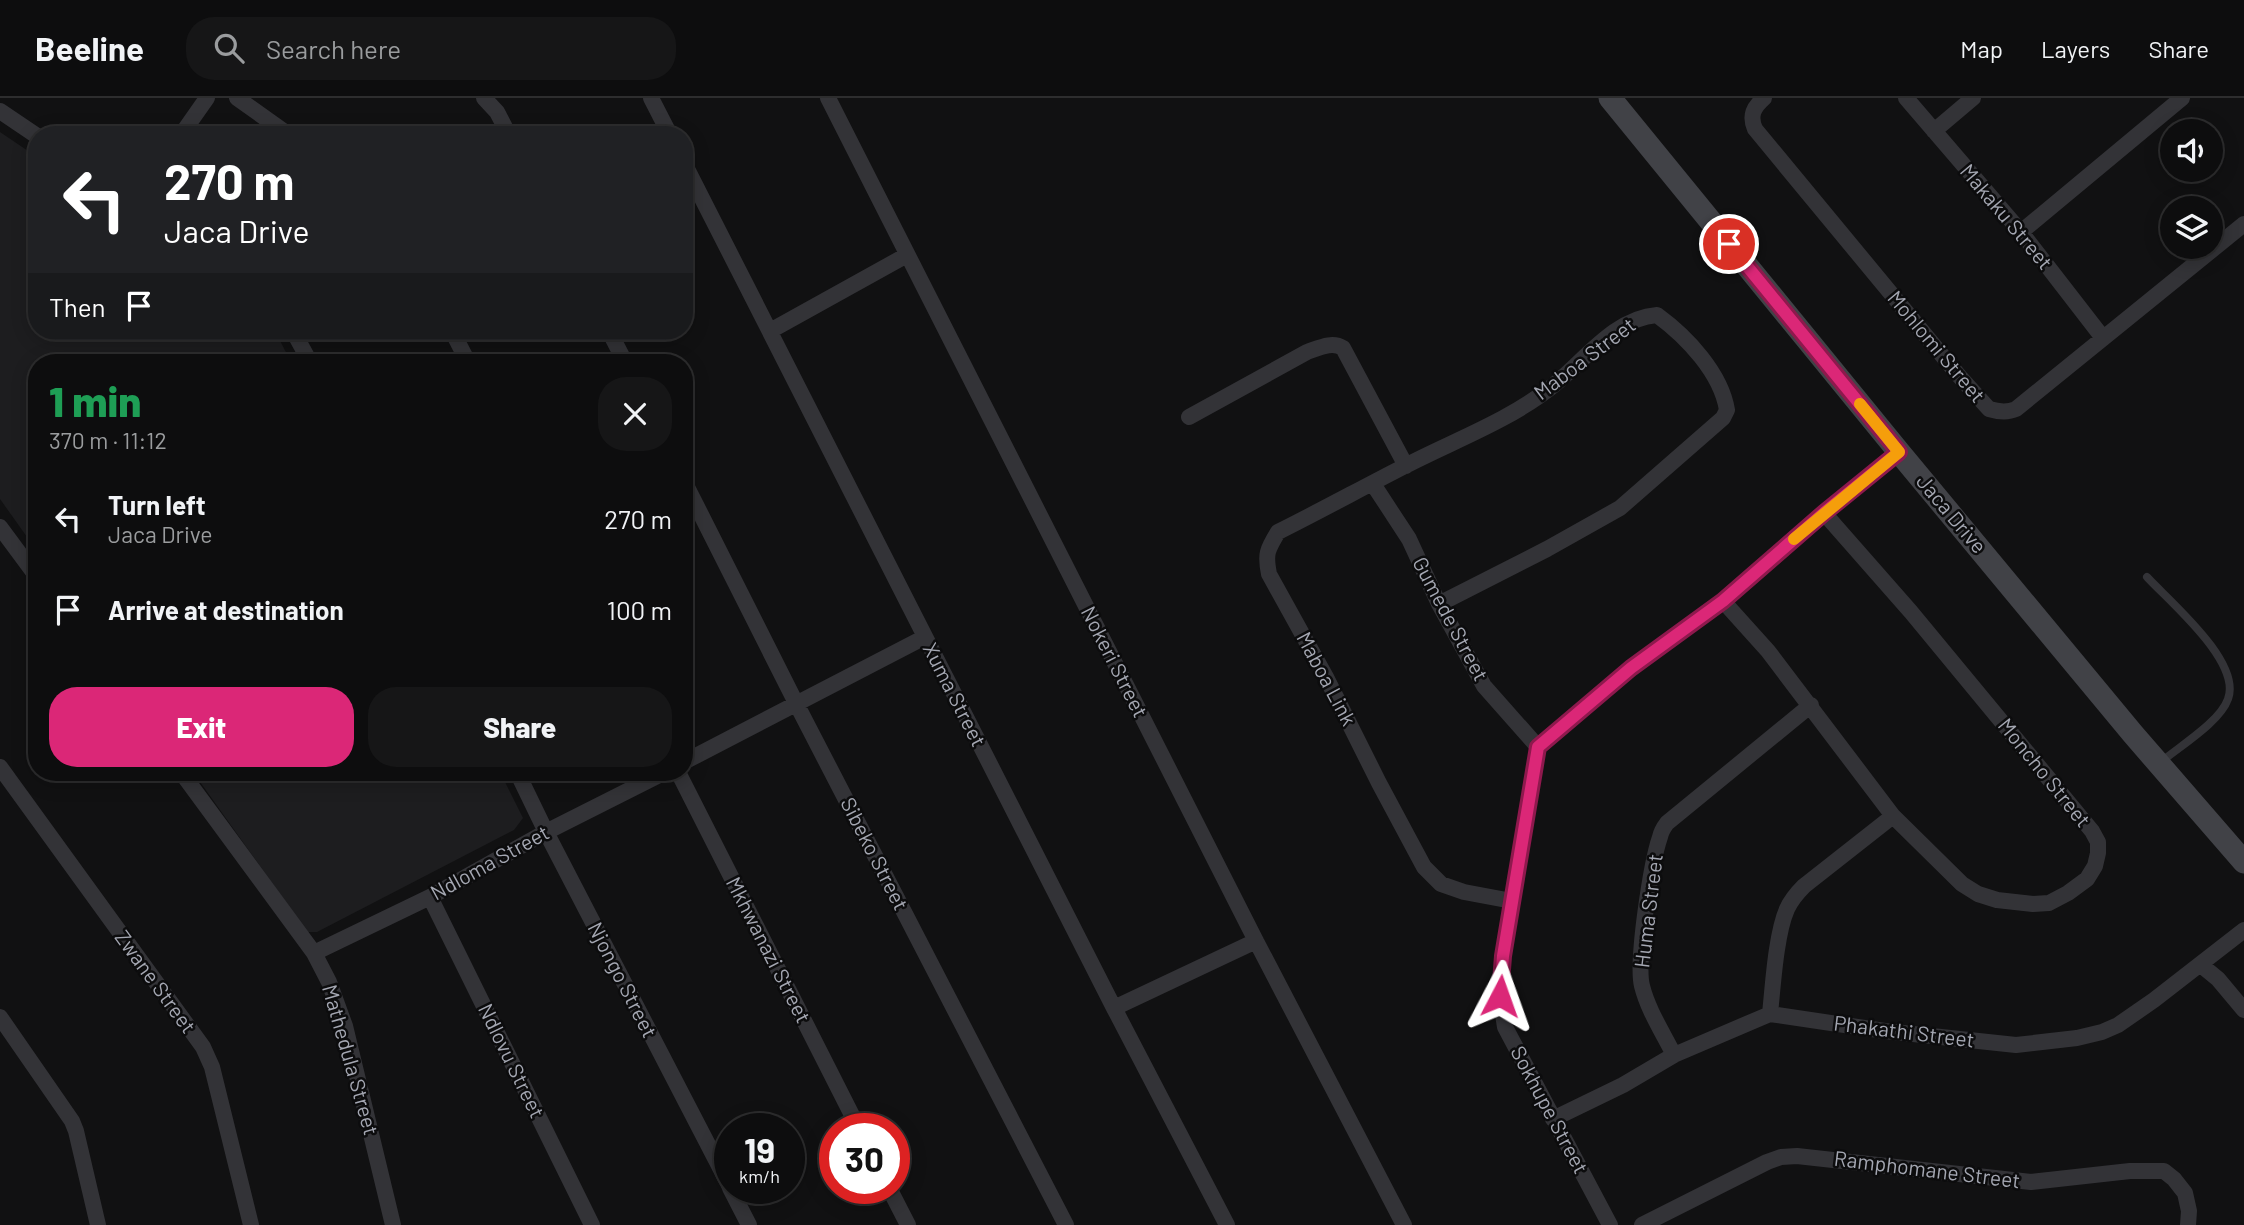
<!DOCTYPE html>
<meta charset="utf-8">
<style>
body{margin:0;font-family:Barlow,sans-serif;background:#161617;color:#f1f3f6;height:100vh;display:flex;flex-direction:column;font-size:26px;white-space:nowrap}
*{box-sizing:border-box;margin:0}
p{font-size:23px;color:#9a9c9e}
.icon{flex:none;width:38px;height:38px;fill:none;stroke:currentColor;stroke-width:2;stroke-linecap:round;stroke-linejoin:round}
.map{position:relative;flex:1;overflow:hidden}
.sheet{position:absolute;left:28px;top:256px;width:665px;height:427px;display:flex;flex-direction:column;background:#0d0d0e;border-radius:28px;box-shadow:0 4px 18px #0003,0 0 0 2px #2d2d2e}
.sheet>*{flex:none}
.top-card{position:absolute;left:28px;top:28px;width:665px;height:214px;border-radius:28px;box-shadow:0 4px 18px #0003,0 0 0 2px #2d2d2e;background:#202124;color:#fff;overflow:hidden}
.controls{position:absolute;left:2160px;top:21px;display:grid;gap:14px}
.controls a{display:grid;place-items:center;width:63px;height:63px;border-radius:50%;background:#0d0d0e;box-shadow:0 4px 18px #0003,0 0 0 2px #2d2d2e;font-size:35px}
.speed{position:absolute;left:714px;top:1015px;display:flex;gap:14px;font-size:35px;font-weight:700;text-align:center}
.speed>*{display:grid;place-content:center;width:91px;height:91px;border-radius:50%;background:#0d0d0e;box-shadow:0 4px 18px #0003,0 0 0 2px #2d2d2e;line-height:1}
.speed small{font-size:18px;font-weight:400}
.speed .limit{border:10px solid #d22;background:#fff;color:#111}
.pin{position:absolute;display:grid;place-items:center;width:60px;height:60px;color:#fff;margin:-30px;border:4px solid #fff;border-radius:50%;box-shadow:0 2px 7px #0007}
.me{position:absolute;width:77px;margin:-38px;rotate:4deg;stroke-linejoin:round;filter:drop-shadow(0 0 5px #0008)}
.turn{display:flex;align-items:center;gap:24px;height:147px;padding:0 21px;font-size:32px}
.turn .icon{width:91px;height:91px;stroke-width:2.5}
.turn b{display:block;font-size:49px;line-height:60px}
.then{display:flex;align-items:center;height:66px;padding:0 21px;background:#0003;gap:14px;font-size:26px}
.round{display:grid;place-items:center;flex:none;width:74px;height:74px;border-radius:28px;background:#161617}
.overview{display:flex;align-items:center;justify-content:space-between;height:119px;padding:0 21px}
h1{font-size:42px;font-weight:800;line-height:52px;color:#1e9e55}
.button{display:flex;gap:14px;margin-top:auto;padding:14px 21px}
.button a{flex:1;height:80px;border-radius:28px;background:#db2777;color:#fff;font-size:28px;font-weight:800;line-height:80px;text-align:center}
.button a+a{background:#161617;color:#f1f3f6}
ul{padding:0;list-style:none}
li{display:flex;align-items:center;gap:21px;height:91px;padding:0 21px}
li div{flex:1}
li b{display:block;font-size:26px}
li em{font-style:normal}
header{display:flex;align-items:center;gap:42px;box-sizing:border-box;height:98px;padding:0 35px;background:#0d0d0e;border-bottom:2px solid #2d2d2e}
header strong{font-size:33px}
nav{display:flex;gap:38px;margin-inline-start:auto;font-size:24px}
.search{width:490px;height:63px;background:#161617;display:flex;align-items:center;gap:18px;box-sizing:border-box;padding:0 24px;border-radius:28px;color:#9a9c9e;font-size:26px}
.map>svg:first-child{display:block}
.built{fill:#1d1d1f}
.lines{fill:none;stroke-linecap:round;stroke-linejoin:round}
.lane{stroke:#333337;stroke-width:8}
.street{stroke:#333337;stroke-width:16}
.secondary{stroke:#414247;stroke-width:23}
.route-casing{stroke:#8e194d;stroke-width:18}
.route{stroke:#db2777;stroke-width:12}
.slow{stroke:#f59e0b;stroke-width:12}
.labels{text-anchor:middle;stroke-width:5;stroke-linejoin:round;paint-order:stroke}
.street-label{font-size:21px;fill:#a4a7b2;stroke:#0c0c0d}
</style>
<header>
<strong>Beeline</strong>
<div class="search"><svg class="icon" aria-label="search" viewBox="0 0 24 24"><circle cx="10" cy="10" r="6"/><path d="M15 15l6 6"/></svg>Search here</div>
<nav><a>Map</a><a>Layers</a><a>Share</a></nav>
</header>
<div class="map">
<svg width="2244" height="1127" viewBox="0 0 2244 1127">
<rect width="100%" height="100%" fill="#111112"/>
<path class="built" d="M0 34 37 59V233H275L291 264H37V453L0 401Z
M193 674H500L523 720 514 732 317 834H307Z"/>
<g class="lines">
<path class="lane" d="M2147 479C2170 504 2242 564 2228 601 2220 624 2180 648 2161 664"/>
<path class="street" d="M237 0 289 37
M484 0 497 14 509 37
M651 0 670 37
M828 0 1256 843 1404 1127
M1764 0C1754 9 1749 17 1755 31L1960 279 1989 311C1999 314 2007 315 2016 311L2244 126
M1906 0 2021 134 2103 240
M0 13 37 38
M1934 33 1973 0
M181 37 207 0
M684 65 1114 910 1227 1127
M2021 134 2182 0
M293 233 310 264
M452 233 468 264
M609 233 625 264
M770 233 907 157
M1189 319 1307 254C1319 250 1332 243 1343 250L1406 368
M684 383 797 607 1066 1127
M1373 386 1409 441 1439 506 1484 588 1538 649
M0 429 37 479
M1723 503 1768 553 1893 718 1962 786 1978 796 1997 802 2033 806 2049 805 2068 795 2087 781 2095 768 2098 755V744L2092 733 1911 514 1824 415
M1439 506 1547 451 1620 410 1723 320 1727 312C1721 275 1687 239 1657 217 1615 220 1585 262 1554 287 1509 323 1455 342 1405 368 1362 390 1320 413 1278 434 1267 452 1265 456 1269 476L1326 579 1379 685 1424 769 1441 786 1464 794 1512 803
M684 664 925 539
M0 669 203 949 212 969 251 1127
M181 674 314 855 329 884 345 928 393 1127
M517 674 546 734 730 1089
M678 674 859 1031
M430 799 592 1127
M314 855 430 799 546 734 665 674
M2201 867 2218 881 2244 912
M1114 910 1256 843
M1770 916C1773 887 1776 836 1787 811 1791 802 1797 795 1804 788L1893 718
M0 919 72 1023 76 1033 98 1127
M1674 957C1663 935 1648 912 1642 888 1636 864 1651 765 1660 739 1661 734 1664 729 1667 725L1811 607
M1553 1021 1623 987 1674 957 1770 916 1885 933 2016 947 2077 940 2102 934 2118 927 2154 902 2244 832
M730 1090 749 1127
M889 1090 908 1127
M1610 1127 1505 929 1500 898 1503 858 1538 649 1631 570 1723 503 1824 415 1899 354
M1642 1127 1767 1064 1781 1059 1797 1058 2031 1084 2130 1073H2164L2174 1081 2185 1095 2189 1113 2188 1127"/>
<path class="secondary" d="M1610 0 1899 354 2133 636 2244 764"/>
</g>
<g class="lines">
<defs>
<path id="route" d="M1500 898 1503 858 1538 649 1631 570 1723 503 1824 415 1899 354 1729 146"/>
</defs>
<use href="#route" class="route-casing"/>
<use href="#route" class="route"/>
<path class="slow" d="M1794 441 1899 354 1860 306"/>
</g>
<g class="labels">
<g class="street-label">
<text transform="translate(2006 119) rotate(50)" y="7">Makaku Street</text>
<text transform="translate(1936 249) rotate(50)" y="7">Mohlomi Street</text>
<text transform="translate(1585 261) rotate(-37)" y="7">Maboa Street</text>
<text transform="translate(1951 416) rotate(50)" y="7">Jaca Drive</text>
<text transform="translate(1450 521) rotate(62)" y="7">Gumede Street</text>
<text transform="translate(1114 564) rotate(63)" y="7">Nokeri Street</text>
<text transform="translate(1326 581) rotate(62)" y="7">Maboa Link</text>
<text transform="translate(954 597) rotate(63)" y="7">Xuma Street</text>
<text transform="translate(2044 675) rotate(51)" y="7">Moncho Street</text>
<text transform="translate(874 756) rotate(63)" y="7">Sibeko Street</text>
<text transform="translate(490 765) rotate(-29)" y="7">Ndloma Street</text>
<text transform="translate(1649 813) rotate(-83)" y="7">Huma Street</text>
<text transform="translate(768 852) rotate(63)" y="7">Mkhwanazi Street</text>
<text transform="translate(622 882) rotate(63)" y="7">Njongo Street</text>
<text transform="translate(155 884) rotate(54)" y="7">Zwane Street</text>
<text transform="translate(1904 934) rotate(7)" y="7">Phakathi Street</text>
<text transform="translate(350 962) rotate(74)" y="7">Mathedula Street</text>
<text transform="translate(511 963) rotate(64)" y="7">Ndlovu Street</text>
<text transform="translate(1549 1012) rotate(62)" y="7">Sokhupe Street</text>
<text transform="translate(1927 1072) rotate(7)" y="7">Ramphomane Street</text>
</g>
</g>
</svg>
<div class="controls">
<a><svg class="icon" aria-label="sound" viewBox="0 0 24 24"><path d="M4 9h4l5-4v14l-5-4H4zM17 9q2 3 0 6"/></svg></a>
<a><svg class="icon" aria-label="layers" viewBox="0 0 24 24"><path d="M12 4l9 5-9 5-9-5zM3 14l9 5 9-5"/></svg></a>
</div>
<div class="speed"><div>19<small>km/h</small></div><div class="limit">30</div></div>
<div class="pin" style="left:1729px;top:146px;background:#d93025"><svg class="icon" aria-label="arrive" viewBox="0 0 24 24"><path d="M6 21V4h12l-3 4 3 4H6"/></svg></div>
<svg class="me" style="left:1500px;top:898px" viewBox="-20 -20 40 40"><path d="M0-17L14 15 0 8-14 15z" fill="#db2777" stroke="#fff" stroke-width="4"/></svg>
<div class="top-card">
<div class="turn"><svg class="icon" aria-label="left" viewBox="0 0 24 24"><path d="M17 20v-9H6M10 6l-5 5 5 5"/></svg><div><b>270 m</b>Jaca Drive</div></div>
<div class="then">Then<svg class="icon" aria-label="arrive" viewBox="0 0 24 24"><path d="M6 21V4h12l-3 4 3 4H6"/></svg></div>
</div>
<section class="sheet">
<div class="overview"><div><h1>1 min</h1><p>370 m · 11:12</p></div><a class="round"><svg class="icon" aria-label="close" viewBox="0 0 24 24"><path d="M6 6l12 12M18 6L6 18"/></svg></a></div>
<ul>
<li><svg class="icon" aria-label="left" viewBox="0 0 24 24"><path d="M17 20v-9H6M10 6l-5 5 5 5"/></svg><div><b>Turn left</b><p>Jaca Drive</p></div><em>270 m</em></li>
<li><svg class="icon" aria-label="arrive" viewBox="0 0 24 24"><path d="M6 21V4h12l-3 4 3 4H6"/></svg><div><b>Arrive at destination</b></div><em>100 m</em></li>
</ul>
<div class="button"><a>Exit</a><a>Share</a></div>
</section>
</div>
